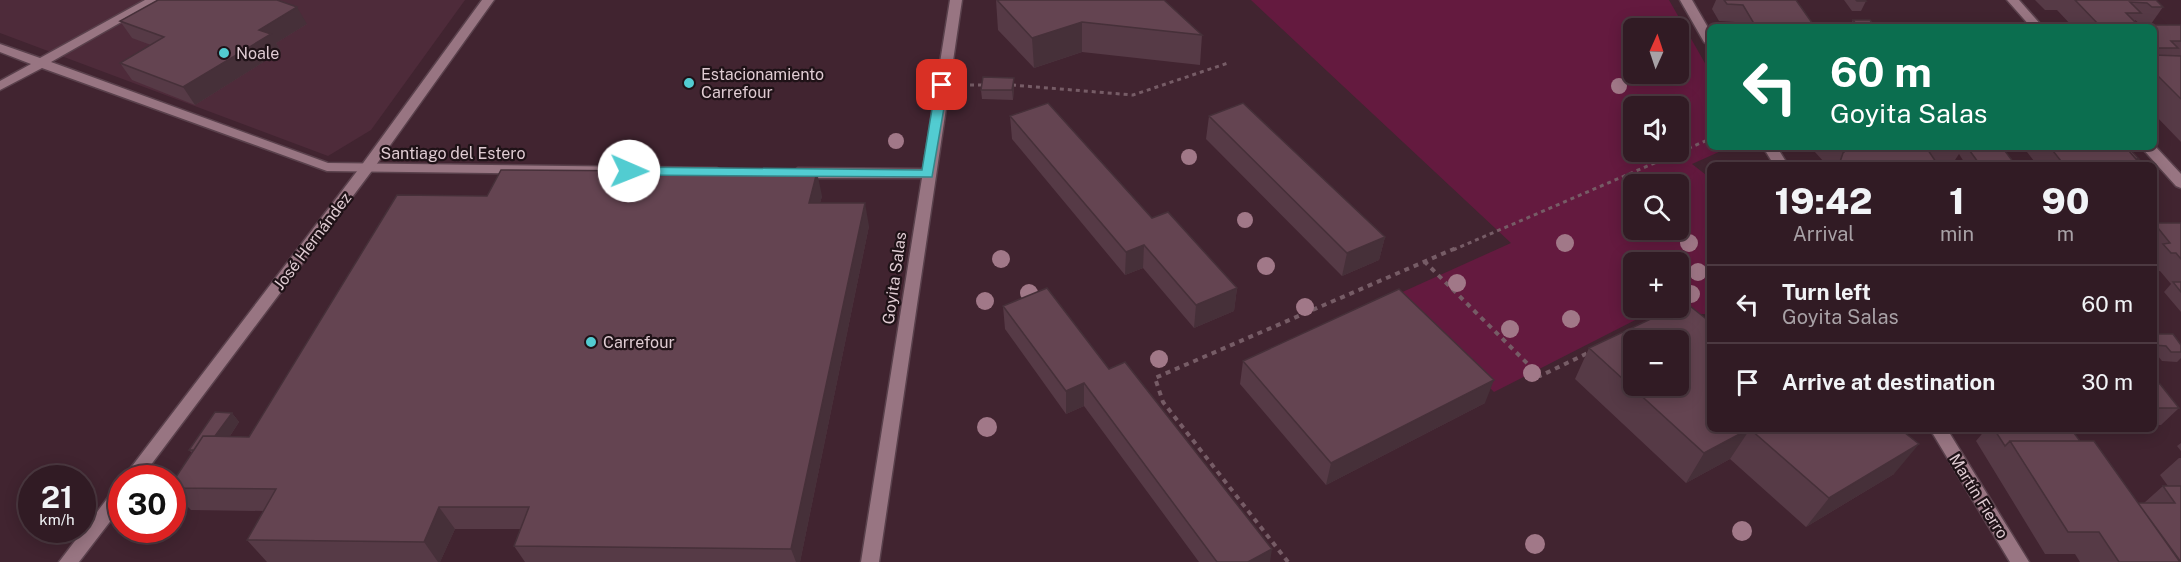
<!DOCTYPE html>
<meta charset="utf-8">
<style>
body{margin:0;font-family:"Public Sans",sans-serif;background:#3d2831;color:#f1f3f6;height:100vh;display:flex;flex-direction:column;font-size:22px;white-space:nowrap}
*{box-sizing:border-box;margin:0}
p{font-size:20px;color:#a8a1a6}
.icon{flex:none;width:33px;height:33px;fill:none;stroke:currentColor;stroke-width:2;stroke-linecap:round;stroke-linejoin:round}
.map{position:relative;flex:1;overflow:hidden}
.sheet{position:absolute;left:1707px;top:162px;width:450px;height:270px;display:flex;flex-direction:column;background:#311b24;border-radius:9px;box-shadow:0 3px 15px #0003,0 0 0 2px #4c3941}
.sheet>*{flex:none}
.guide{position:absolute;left:1707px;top:24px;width:450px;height:126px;border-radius:9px;box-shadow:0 3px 15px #0003,0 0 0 2px #4c3941;background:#0b6e4f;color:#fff;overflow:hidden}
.needle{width:39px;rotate:3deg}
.controls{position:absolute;left:1623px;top:18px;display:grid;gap:12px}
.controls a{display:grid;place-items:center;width:66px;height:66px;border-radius:9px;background:#311b24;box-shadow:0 3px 15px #0003,0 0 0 2px #4c3941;font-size:30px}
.speed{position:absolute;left:18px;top:465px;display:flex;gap:12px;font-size:30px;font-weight:700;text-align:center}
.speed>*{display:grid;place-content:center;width:78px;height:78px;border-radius:50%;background:#311b24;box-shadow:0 3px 15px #0003,0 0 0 2px #4c3941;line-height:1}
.speed small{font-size:15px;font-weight:400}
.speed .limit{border:9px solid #d22;background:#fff;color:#111}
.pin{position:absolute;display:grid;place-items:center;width:51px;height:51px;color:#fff;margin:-26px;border-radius:12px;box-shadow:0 3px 9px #0006}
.me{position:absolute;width:66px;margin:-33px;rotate:91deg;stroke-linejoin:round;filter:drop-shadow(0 0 4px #0008)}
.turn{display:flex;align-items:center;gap:21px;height:126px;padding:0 24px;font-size:27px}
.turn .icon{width:78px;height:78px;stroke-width:2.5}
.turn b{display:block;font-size:42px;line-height:51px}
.eta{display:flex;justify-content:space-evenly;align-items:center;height:102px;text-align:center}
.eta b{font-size:36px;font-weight:800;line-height:42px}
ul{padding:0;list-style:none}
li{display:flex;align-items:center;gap:18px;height:78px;padding:0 24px;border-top:2px solid #4c3941}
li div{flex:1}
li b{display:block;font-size:22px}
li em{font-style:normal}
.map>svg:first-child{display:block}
.built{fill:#4e2b3a}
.green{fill:#641a3f;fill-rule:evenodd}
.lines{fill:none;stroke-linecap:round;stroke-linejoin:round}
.street-casing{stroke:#5a414c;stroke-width:3}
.secondary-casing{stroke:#5a414c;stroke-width:3}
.path-far1{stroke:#765c66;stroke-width:3;stroke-dasharray:4 4;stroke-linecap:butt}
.path{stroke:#765c66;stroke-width:4;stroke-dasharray:5 5;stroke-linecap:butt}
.street{fill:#987582;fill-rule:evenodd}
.secondary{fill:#987582;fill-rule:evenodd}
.tree{fill:#a17888}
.wall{fill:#563a46}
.shaded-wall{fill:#463039}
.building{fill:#644451;stroke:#463039;stroke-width:1.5;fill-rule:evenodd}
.route{fill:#52ccd1;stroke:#358588;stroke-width:1.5}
.poi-dot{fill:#52ccd1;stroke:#1f1217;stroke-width:2}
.labels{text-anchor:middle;stroke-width:4.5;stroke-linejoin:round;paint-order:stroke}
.poi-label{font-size:16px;fill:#dfcbd2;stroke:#1f1217;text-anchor:start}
.street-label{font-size:16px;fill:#dfcbd2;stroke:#1f1217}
</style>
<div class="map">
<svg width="2181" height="562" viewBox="0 0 2181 562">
<rect width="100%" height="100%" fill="#412430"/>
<path class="built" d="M0 0H465L371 130 328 156 0 33Z"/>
<path class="green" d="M1251 0H1669L1710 72V147H1730L1692 164 1710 178V314H1647L1494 392 1398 294 1511 243ZM1634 28H1678V74H1634ZM1634 106H1678V152H1634ZM1634 184H1678V230H1634ZM1634 262H1678V308H1634Z"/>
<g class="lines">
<defs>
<path id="street" d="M145 0H160L51 62 328 163 717 168 724 172 717 176 327 171 42 68 0 90V81L31 64 0 52V44L40 58Z
M950 0H962L879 562H861L922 178H798L791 173 798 168 923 169Z
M1680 0H1692L1710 31V46L1704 42Z
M2007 0H2019L2043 27H2031Z
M2154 145 2181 174V188L2176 186 2141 147Z
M1763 147H1777L1788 165H1774Z
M1930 429H1947L2029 562H2010Z"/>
<path id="secondary" d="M482 0H494L371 172 141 478H123L361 166Z
M122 485V506L79 562H59L116 487Z"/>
</defs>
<use href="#street" class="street-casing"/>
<use href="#secondary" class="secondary-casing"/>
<path class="path-far1" d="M970 85H986
M1012 85 1133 95 1228 63
M1453 250 1710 139"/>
<path class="path" d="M1424 261 1540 376 1590 352
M1288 562 1163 402 1155 378 1456 248"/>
<use href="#street" class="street"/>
<use href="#secondary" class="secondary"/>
</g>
<g class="tree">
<circle cx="1619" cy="86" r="8"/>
<circle cx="896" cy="141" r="8"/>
<circle cx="1189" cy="157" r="8"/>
<circle cx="1245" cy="220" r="8"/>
<circle cx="1565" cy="243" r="9"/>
<circle cx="1689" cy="243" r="9"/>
<circle cx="1001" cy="259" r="9"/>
<circle cx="1266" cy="266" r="9"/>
<circle cx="1698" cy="272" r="9"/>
<circle cx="1457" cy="283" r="9"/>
<circle cx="1029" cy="293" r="9"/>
<circle cx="1691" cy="294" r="9"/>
<circle cx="985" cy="301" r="9"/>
<circle cx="1305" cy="307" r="9"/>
<circle cx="1571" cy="319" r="9"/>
<circle cx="1510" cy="329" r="9"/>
<circle cx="1159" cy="359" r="9"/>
<circle cx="1532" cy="373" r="9"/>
<circle cx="987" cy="427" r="10"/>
<circle cx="1742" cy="531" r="10"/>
<circle cx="1535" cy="544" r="10"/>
</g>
<path class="wall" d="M996 0 1202 35 1200 65 1082 52 1034 68 998 30Z
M1716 0H1796L1815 27H1738L1735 22 1719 21 1712 9Z
M1844 0H1865L1866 1 1861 11H1852Z
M2035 0H2156L2163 7 2151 24H2140L2135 20V21L2138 25H2181V142L2154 114V27H2073L2057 10H2045Z
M1853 20 1875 27H1849Z
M120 21 307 24 276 43 281 51 195 105 132 80 120 63 151 45 132 38Z
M1014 78V87L1013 100 982 99 981 90Z
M1010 116 1152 218 1237 288 1234 311 1194 328 1143 268 1125 275 1012 139Z
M1209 116 1385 237 1379 260 1342 276 1206 139Z
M1804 147H2002L2014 163 2012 165H1966L1959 154 1955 160H1934L1938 165H1836L1838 163 1824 162 1814 151H1807Z
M2010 147H2128L2139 159 2138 161 2141 165H2037L2027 152H2014Z
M487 196H822L820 203 869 226 800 562H525L514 546 521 529H455L440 562H267L247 540 264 511 191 510 172 491V483L192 453 189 450 232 413 239 422 230 436 249 437Z
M2154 223H2181V312L2164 292 2171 284 2160 271H2155L2154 269Z
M1003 306 1109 369 1270 562H1199L1084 406 1066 414 1005 329Z
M2154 334 2181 345V358L2177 362 2162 361 2157 355H2154Z
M1589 348 1710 429H1900L1894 474 1806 527 1730 459 1686 483 1575 379Z
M1243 361 1485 403 1326 485 1240 384Z
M2154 384 2179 408 2161 425H2154Z
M1986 429H2071L2080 441 2138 503H2144L2163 486H2168L2160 475 2179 458H2181V562H2080L2075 554H2045L1976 441Z
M2181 443V451L2177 446Z"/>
<path class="shaded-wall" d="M297 7 307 24 276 43 281 51 195 105 183 87 259 30Z
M1082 22V52L1034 68 1032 38Z
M1014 78V87L1013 100 1012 90Z
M817 172 822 196 814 226 809 203Z
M865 203 869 226 800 562H796L791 549Z
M1385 237 1379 260 1342 276 1347 253Z
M1144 245 1143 268 1125 275 1126 252Z
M1237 288 1234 311 1194 328 1196 305Z
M1494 380 1485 403 1326 485 1331 463Z
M1084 383V406L1066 414V391Z
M232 413 239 422 214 460 205 451Z
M1750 429 1730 459 1686 483 1704 453Z
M1919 444 1894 474 1806 527 1829 498Z
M439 507 455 529 440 562H438L424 542Z
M1272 549 1270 562H1248Z"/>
<path class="building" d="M158 0H277L297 7 259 30 271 34 183 87 120 63 164 37 120 21Z
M997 0H1164L1202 35 1082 22 1032 38Z
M1724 0H1796L1815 27H1756L1743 5 1727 4Z
M1856 0H1865L1866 1H1857Z
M2075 0H2156L2163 7H2152L2147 3 2130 2 2141 13H2126L2138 25H2181V41H2171L2178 48H2154V27H2101Z
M1853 20H1870L1875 27H1858Z
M1942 24 2013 25 2016 27H1944Z
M2154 55 2181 56V99L2154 72Z
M983 77 1014 78 1012 90H981Z
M1048 103 1152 218 1168 212 1237 288 1196 305 1144 245 1126 252 1010 116Z
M1243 103 1385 237 1347 253 1209 116Z
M1850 147H1926L1938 165H1841L1840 162 1843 153Z
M1967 147H2002L2014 163 1978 162Z
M2050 147H2117L2121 151H2129L2141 165H2064Z
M2117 147H2128L2139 159H2136L2129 151H2121Z
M501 170 817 172 809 203H865L791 549 514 546 529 507H439L424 542 247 540 276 489 172 488V483L203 436 249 437 397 195 487 196Z
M2154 223H2181V259L2176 253H2171L2163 244 2170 243Z
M2173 282H2181V292Z
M1047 288 1109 369 1125 362 1272 549 1248 562H1217L1084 383 1066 391 1003 306Z
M1399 289 1494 380 1331 463 1243 361Z
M1685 302 1710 322V429H1749L1704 453 1589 348 1674 308H1678V305ZM1634 340H1678V386H1634Z
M2154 334H2173L2181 345V352H2171L2166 346 2154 345Z
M2154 384H2160L2179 408H2154Z
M215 412 232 413 215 436H203L194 450H189Z
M1750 429H1900L1919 444 1829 498Z
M1994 429H2071L2080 441H2010L2005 446Z
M2010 441H2094L2180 562H2119L2099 532H2068Z
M2163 486H2181V562L2138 503H2175Z"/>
<path class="route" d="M942 82 948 85 932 177 629 175 623 171 629 167 922 170 936 85Z"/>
<g class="poi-dot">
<circle cx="224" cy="53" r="6"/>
<circle cx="689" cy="83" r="6"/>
<circle cx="591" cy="342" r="6"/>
</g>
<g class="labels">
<g class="poi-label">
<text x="236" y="59">Noale</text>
<text x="701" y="80">Estacionamiento<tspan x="701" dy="18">Carrefour</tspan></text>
<text x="603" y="348">Carrefour</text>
</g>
<g class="street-label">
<text x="453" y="159">Santiago del Estero</text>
<text transform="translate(312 241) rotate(-53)" y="6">José Hernández</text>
<text transform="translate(894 278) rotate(-82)" y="6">Goyita Salas</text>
<text transform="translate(1979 496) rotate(58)" y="6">Martín Fierro</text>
</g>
</g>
</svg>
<div class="controls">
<a><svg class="needle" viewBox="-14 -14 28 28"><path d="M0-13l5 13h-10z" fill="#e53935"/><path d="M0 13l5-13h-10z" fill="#a8a1a6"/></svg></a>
<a><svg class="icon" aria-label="sound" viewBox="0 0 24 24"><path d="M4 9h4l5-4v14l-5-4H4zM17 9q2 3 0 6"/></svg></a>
<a><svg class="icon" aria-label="search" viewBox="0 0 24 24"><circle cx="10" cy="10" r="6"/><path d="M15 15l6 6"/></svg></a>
<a>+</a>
<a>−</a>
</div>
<div class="speed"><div>21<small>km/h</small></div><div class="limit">30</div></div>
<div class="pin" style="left:942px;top:85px;background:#d93025"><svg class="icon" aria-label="arrive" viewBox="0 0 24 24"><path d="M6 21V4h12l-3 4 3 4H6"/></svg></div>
<svg class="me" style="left:629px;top:171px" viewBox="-20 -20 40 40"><circle r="19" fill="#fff"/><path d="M0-13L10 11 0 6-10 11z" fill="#52ccd1"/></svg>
<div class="guide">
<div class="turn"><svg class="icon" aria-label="left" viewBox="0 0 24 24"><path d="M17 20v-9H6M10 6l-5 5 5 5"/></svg><div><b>60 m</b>Goyita Salas</div></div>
</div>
<section class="sheet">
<div class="eta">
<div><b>19:42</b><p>Arrival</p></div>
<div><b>1</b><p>min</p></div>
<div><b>90</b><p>m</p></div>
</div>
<ul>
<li><svg class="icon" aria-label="left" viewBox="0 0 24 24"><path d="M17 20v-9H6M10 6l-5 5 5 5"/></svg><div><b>Turn left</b><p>Goyita Salas</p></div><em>60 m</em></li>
<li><svg class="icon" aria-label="arrive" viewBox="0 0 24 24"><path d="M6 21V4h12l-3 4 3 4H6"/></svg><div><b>Arrive at destination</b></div><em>30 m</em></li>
</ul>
</section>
</div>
